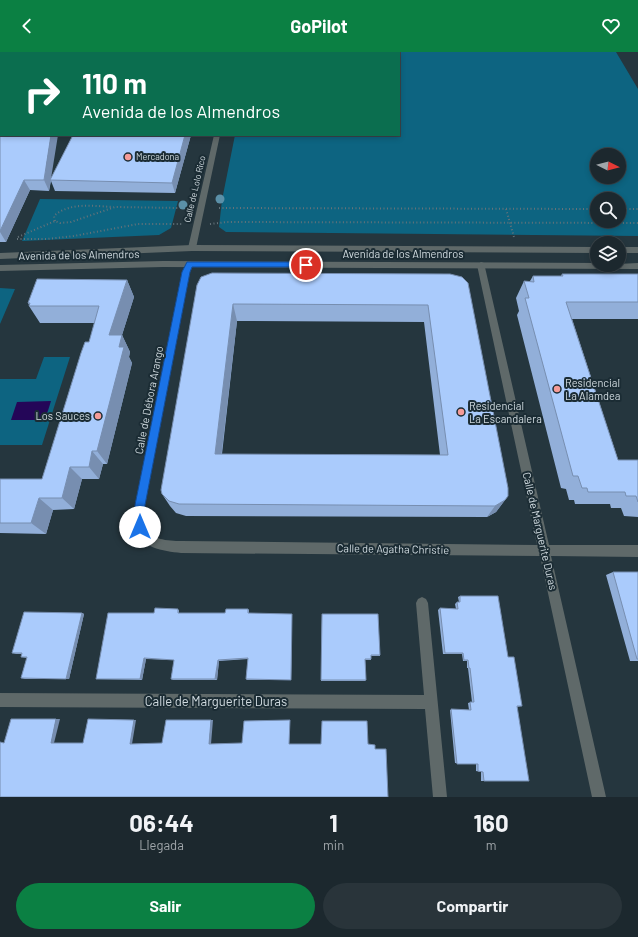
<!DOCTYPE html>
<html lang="es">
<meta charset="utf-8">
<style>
body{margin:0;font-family:Barlow,sans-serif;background:#29343a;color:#f1f3f6;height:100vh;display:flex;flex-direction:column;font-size:15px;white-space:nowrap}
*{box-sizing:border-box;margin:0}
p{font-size:13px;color:#a0a6aa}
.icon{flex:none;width:22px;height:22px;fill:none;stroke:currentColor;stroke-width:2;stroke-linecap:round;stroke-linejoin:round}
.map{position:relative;height:745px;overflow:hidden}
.side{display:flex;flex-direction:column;background:#1c282e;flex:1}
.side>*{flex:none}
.top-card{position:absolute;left:0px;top:0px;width:400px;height:84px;box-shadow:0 2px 6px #0003,0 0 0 1px #3a444a;background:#0b6e4f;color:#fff;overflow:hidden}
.needle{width:26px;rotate:96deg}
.controls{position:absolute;left:590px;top:96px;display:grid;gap:8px}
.controls a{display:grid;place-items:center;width:36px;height:36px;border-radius:50%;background:#1c282e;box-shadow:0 2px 6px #0003,0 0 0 1px #3a444a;font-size:20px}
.pin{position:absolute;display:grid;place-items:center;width:34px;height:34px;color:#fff;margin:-17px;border:2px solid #fff;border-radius:50%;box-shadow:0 1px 4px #0007}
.me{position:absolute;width:44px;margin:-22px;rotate:0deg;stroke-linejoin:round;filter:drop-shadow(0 0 3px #0008)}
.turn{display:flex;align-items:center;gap:14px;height:84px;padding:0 16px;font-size:18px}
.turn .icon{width:52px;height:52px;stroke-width:2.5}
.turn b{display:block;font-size:28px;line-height:34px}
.eta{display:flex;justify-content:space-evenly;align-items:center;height:68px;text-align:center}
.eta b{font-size:24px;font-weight:700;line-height:28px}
.cta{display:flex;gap:8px;margin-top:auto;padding:8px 16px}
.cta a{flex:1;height:46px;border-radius:24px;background:#0b8043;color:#fff;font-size:16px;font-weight:700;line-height:46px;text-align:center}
.cta a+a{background:#29343a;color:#f1f3f6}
header{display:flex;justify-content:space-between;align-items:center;height:52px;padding:0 16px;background:#0b8043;color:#fff;font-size:18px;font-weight:700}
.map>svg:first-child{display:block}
.green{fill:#0d6481;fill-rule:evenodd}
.water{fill:#240658}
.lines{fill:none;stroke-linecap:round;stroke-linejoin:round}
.path{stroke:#65737a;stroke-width:2;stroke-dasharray:1 2.5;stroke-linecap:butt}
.minor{fill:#5f6969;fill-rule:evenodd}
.tertiary{fill:#5f6969;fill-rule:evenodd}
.tree{fill:#5b90a8}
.wall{fill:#92afd9;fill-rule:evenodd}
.shaded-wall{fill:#778eb0}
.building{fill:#aacbfc;stroke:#778eb0;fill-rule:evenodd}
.route{fill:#1a73e8;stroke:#114b97}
.poi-dot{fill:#f59b98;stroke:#1b2c34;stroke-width:1.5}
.labels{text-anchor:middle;stroke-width:4;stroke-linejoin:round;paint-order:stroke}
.far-poi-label{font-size:9px;fill:#d1dbe0;stroke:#1b2c34;text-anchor:start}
.far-street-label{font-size:9px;fill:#d1dbe0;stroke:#1b2c34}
.street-label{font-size:11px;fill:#d1dbe0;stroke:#1b2c34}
.poi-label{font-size:11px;fill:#d1dbe0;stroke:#1b2c34;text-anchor:start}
.near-street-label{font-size:13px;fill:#d1dbe0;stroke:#1b2c34}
</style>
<header><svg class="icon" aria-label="back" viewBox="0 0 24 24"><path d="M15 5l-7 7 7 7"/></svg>GoPilot<svg class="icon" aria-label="heart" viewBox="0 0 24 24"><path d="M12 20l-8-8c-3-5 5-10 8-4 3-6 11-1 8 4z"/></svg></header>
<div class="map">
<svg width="638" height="745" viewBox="0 0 638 745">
<rect width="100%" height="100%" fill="#25363e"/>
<path class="green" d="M251 0H616L638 37V184L226 180 219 175 222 148 235 83H399V1ZM597 103H619V125H597ZM597 147H619V169H597Z
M40 147 178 149 171 176 159 183 22 189Z
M0 236 15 237 0 272Z
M44 305H70L42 393H0V327H36Z"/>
<path class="water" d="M51 349 45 368H11L17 350Z"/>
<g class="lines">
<path class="path" d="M219 156 597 157
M506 157 514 185
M619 157H638
M55 169 54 164C69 150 94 154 113 155
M210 172 227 170 638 171
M18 185 55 169 60 171 71 170 115 155 179 156
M17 187H47L74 184 138 172H183"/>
<path class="minor" d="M233 0H239V1H233Z
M214 83H220L196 196 192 199 188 196Z
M190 209 194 212 190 220 145 453C145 459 144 466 145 473 148 488 169 489 181 489L537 493 477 213 481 210 484 211 549 493H638V505L551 504 606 745H592L540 504 181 501C163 499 140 496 134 475 133 468 134 460 135 453L182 220 187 210Z
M422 545 426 547 428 551 447 745H433L425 657 0 655V641L424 643 416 551 418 547Z"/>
<path class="tertiary" d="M192 193 597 195V201L192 199 0 207V201Z
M619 195H638V201H619Z
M163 209 597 211V213L638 211V217L163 215 0 219V213Z"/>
</g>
<g class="tree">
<circle cx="220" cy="147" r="4.5"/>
<circle cx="183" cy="153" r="4.5"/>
</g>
<path class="wall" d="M0 0H75L76 1H1L51 127 73 83H191L175 141 55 139 51 129 49 139 30 138 6 190H0Z
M562 222H638V267H572L618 408H638V465L624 464 621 456H611L610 452H575L574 448H569L566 437 561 436 517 263 519 259 516 246 524 229H530L533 224H561Z
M462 225 505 448 496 460 487 465 186 464 176 461 170 454 162 442 197 233ZM237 269 424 270 440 403 222 402Z
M127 228 134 245 122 283 130 300 129 305 132 311 107 412H103L99 427H82L74 457 53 458 46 482 0 481V427H42L89 290 95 271H40L29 254V253L28 251Z
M613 520H638V609H630L606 523Z
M460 544 508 605 522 654 517 655 484 729H481V720L476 719V712L455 711 450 658H469L468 651 472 650 468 616H467V609H463L462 602H443L438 558 440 556 456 557 455 552 457 550H459L458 545Z
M248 557 249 558V561L292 563 291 628H247L246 627 248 607 219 609 217 628H173L171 627 174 608 146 607 142 628 98 627H96L154 561 179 558V561H225Z
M82 561 84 562 69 627H25L21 626 27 606 21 605 22 602H16L12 601Z
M322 562 380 603V604H371V608H365L366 628 365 629H321Z"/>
<path class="shaded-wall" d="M68 0H75L76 1H67Z
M51 83H58L49 139 44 128Z
M185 83H191L175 141 172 131Z
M24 128 30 138 6 190 0 180V179Z
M127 228 134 245 122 283 130 300 129 305 132 311 107 412 97 399 109 283Z
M233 252 237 269 220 415 215 402Z
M92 399 103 412 99 427 89 415Z
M70 415 82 427 74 457 62 446Z
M39 446 53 458 46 482 31 471Z
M505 448 496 460 487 465 495 454Z
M82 561 84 562 69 627H66Z
M144 606 146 607 142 628 140 627Z
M218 608 219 609 217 628 215 627Z
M56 667H60L54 691H51Z
M134 668H136L132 692H130Z
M211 668H213L211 692H209Z"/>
<path class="building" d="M0 0H68L67 1H70H1V83H51L44 128H24L0 179Z
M73 83H185L172 131 50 128Z
M212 221 450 222 462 225 468 231 508 436V444L505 448 495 454 179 452 169 449 162 442 161 438 197 233 201 225ZM233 252 428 253 448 403 215 402Z
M562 222H638V250H566L618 408H638V450L636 444H626L625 440H588L587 436H582L578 424H573L525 246H529L524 229 534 230 533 224H563Z
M37 227 127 228 109 283H122L119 295H124L97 399H92L89 415H70L62 446H39L31 471H0V427H42L81 301 85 290H89L99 254H29L30 251H28Z
M613 520H638V607H637Z
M460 544H498L508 605H514L522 654H517L529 729H484L483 720 478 719V712H457L451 657 471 658 470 650H474L470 616H469L468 608H464L463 601H445L440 556 458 557 457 550H460Z
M155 556 178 557V561H225L226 557H248V561L292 562 291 628 246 627 248 606 218 608 215 627H171L174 608 144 606 140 627H96L108 561H154Z
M24 560 82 561 66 627 21 626 27 605H21L22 601H12Z
M322 562H378L380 603H371V607H365L366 628H321Z
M11 667H56L51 691H83L88 667 134 668 130 692 162 691 166 668H211L209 692 242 691 244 669 290 668 289 692H321L322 669H367L368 692 375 693V697H386L388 745H0V690L4 691Z"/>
<path class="route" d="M187 210H306L310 213 306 215H192L190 220 145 453V475L144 479 140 480 137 479 135 475V453L182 220Z"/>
<g class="poi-dot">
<circle cx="128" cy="105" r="4"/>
<circle cx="557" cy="337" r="4"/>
<circle cx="461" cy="360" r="4"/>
<circle cx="98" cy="364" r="4"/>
</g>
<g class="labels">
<g class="far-poi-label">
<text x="136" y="108">Mercadona</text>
</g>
<g class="far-street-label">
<text transform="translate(195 137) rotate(-77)" y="3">Calle de Lolo Rico</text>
</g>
<g class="street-label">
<text x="403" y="206">Avenida de los Almendros</text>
<text transform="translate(79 203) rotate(-1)" y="4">Avenida de los Almendros</text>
<text transform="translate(149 348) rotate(-79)" y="4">Calle de Débora Arango</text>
<text transform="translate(540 479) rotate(77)" y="4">Calle de Marguerite Duras</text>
<text transform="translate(393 497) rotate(1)" y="4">Calle de Agatha Christie</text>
</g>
<g class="poi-label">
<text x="565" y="335">Residencial<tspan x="565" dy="13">La Alamdea</tspan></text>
<text x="469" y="358">Residencial<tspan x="469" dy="13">La Escandalera</tspan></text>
<text x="90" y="368" text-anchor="end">Los Sauces</text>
</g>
<g class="near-street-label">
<text x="216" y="654">Calle de Marguerite Duras</text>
</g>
</g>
</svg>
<div class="controls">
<a><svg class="needle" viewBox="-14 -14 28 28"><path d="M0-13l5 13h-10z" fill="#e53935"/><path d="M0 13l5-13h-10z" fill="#a0a6aa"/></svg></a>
<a><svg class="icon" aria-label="search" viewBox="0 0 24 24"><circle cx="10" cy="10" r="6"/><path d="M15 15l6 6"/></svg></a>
<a><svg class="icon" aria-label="layers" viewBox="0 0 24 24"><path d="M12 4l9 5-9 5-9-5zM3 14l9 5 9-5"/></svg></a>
</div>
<div class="pin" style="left:306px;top:213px;background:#d93025"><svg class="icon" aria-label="arrive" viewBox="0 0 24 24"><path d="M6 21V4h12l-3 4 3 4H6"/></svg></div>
<svg class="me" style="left:140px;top:475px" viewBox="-20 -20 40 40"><circle r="19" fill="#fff"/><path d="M0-13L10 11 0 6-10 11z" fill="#1a73e8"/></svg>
<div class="top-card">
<div class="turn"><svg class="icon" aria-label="right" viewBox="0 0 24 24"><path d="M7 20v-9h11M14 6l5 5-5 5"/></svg><div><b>110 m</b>Avenida de los Almendros</div></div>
</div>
</div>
<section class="side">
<div class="eta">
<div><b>06:44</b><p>Llegada</p></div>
<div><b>1</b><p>min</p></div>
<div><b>160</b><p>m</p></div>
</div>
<div class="cta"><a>Salir</a><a>Compartir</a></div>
</section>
